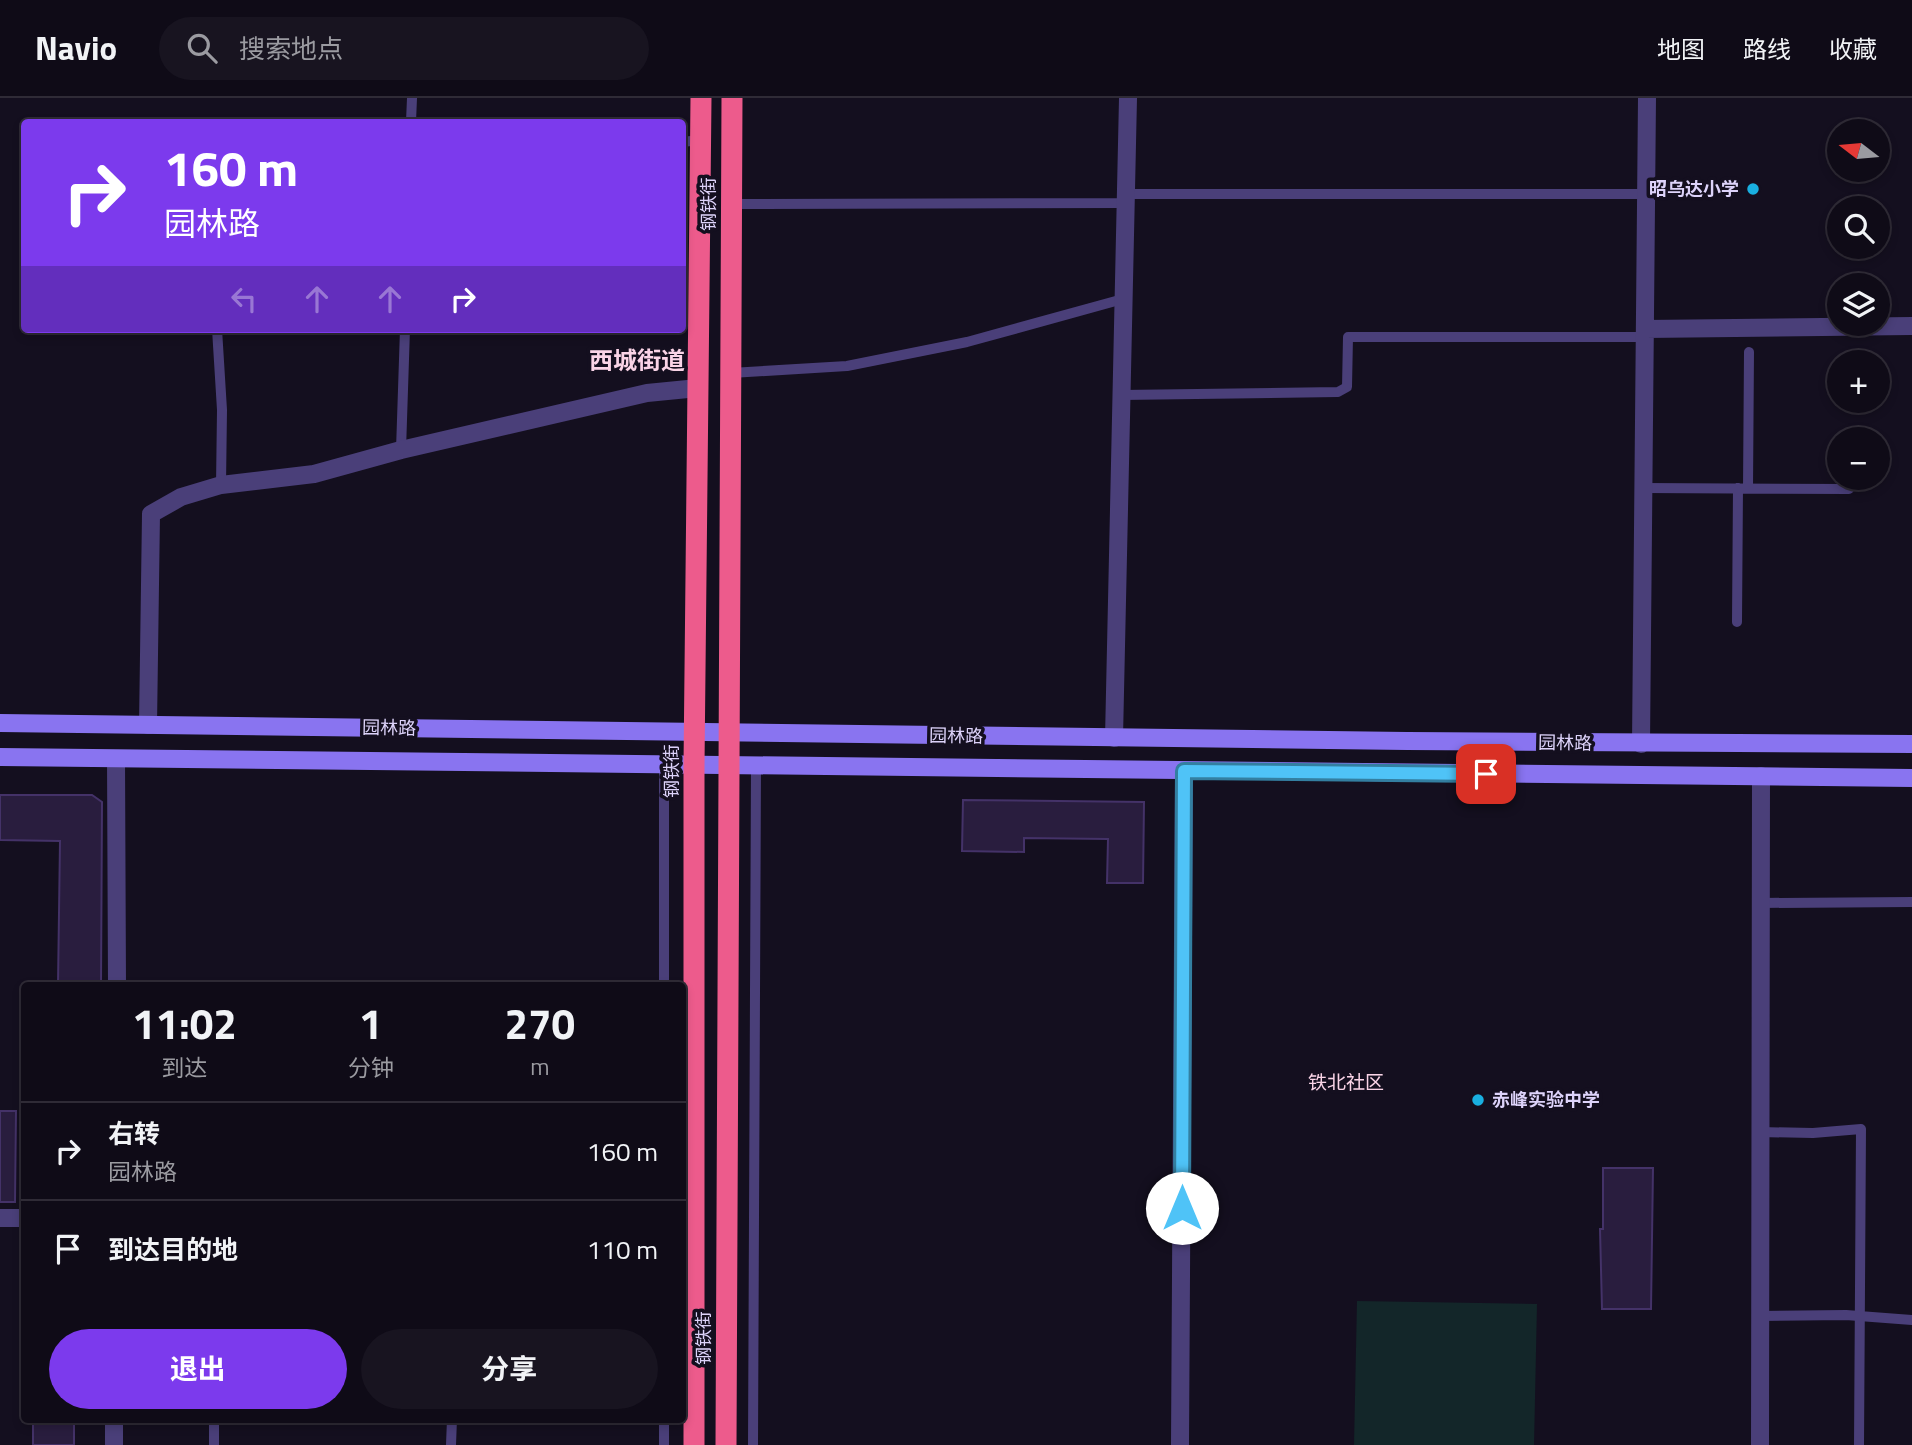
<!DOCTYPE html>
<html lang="zh">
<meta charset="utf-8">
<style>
body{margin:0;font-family:"Titillium Web","Noto Sans SC",sans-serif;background:#181420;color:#f1f3f6;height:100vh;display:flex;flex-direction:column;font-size:26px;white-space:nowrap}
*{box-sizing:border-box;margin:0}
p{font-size:23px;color:#9b9ba1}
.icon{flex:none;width:38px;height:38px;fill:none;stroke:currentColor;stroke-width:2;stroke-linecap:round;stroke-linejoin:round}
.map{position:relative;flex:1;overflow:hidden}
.sheet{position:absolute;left:21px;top:884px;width:665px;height:441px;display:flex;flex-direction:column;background:#0f0b17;border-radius:7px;box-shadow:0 4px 10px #0003,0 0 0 2px #2f2b36}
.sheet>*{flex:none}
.banner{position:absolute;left:21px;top:21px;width:665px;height:214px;border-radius:7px;box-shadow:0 4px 10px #0003,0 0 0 2px #2f2b36;background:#7c3aed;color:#fff;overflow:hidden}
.needle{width:46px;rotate:286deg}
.buttons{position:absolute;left:1827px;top:21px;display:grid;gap:14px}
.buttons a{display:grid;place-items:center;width:63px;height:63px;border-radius:50%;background:#0f0b17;box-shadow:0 4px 10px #0003,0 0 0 2px #2f2b36;font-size:35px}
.pin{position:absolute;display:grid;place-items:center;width:60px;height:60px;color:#fff;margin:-30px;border-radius:14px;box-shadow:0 4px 10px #0006}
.me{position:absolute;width:77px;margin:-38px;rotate:0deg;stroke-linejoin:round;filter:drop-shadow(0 0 5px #0008)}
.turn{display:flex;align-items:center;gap:24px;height:147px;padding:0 28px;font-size:32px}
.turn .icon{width:91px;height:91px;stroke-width:2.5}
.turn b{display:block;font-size:49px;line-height:60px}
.lanes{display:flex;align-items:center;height:66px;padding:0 28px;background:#0003;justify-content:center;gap:35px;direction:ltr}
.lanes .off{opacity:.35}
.eta{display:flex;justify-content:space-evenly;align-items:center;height:119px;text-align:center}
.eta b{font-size:42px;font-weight:700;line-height:49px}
.cta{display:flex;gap:14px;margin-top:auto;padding:14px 28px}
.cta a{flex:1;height:80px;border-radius:42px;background:#7c3aed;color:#fff;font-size:28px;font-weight:700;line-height:80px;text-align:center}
.cta a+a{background:#181420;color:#f1f3f6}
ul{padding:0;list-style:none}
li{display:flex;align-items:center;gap:21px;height:98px;padding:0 28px;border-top:2px solid #2f2b36}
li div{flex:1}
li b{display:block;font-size:26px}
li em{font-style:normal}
header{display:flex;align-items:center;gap:42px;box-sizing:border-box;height:98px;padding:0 35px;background:#0f0b17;border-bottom:2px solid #2f2b36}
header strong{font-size:33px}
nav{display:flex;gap:38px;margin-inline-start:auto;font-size:24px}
.search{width:490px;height:63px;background:#181420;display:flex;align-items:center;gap:18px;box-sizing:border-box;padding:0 24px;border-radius:38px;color:#9b9ba1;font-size:26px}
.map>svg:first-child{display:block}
.green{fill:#132629}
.building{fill:#291d3e;stroke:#443268;stroke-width:2}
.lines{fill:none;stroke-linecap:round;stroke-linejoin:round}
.lane{stroke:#4a3f79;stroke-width:10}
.street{stroke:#4a3f79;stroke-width:18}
.secondary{stroke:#8974f0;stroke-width:18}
.highway{stroke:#ed5b8c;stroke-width:21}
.route-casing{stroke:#337fa1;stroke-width:18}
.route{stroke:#4fc3f7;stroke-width:12}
.poi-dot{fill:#19afe0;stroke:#140f1f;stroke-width:2.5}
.labels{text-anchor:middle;stroke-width:7;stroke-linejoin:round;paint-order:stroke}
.poi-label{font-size:18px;font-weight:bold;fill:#ddd3fa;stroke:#140f1f;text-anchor:end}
.street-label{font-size:18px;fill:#ddd3fa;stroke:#140f1f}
.neighbourhood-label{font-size:19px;fill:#fad4e7;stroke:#140f1f}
.district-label{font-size:24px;font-weight:bold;fill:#fad4e7;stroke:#140f1f}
</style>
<header>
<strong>Navio</strong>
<div class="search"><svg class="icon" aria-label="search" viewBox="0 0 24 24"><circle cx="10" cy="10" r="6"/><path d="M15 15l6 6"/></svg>搜索地点</div>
<nav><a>地图</a><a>路线</a><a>收藏</a></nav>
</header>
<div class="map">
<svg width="1912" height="1347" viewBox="0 0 1912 1347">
<rect width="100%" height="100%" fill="#140f1f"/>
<path class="green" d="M1357 1203 1537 1206 1534 1347H1354Z"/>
<path class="building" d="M0 697H92L102 704 101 887H58L60 743 0 742Z
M963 702 1144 704 1143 785H1107L1108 741 1024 740V754L962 753Z
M0 1013H16L15 1104H0Z
M1603 1070H1653L1651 1211H1602L1600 1131H1603Z
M33 1321H74V1347H33Z"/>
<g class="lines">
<path class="lane" d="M411 24 412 0
M682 44 700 42
M1125 96H1646
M732 106 1125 105
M217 231 222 312 221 387
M731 275 847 268 967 244 1123 201
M1121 297 1338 294 1347 289 1348 239H1644
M401 352 405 231
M1643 390 1849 391
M1748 390 1749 254
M1737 524 1738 390
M664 668V887
M1761 805 1912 804
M1760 1034 1813 1035 1861 1031 1859 1347
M1760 1218 1846 1217 1912 1222
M214 1347V1321
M451 1347 452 1321
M664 1347V1321
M753 1347 756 669"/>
<path class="street" d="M1645 231 1912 228
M148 627 151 416 181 399 221 387 314 376 401 352 647 295 698 290
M1114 640 1128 0
M1641 646 1647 0
M116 661 117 887
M0 1120H24
M114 1347V1321
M1180 1347 1184 673
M1760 1347 1761 678"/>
<path class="secondary" d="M0 625 1407 643 1912 646
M0 659 1912 680"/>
<path class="highway" d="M694 1347V668L701 0
M726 1347 732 0"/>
</g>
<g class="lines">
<defs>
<path id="route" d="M1182 1110 1184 673 1486 676"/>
</defs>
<use href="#route" class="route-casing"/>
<use href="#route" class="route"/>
</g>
<g class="poi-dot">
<circle cx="1753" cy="91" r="7"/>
<circle cx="1478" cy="1002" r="7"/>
</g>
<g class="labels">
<g class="poi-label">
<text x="1739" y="97">昭乌达小学</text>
<text x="1492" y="1008" text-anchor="start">赤峰实验中学</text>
</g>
<g class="street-label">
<text transform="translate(709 106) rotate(-90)" y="6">钢铁街</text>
<text transform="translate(389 630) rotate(1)" y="6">园林路</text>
<text transform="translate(956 638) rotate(1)" y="6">园林路</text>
<text transform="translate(1565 645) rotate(1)" y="6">园林路</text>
<text transform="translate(672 673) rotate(-90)" y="6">钢铁街</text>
<text transform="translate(704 1240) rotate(-90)" y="6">钢铁街</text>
</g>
<g class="neighbourhood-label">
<text x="1346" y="991">铁北社区</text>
</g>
<g class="district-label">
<text x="637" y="271">西城街道</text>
</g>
</g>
</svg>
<div class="buttons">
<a><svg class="needle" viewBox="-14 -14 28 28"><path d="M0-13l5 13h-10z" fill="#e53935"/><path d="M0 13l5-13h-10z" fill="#9b9ba1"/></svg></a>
<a><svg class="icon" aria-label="search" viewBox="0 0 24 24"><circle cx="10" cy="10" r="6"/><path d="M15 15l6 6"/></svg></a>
<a><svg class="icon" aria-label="layers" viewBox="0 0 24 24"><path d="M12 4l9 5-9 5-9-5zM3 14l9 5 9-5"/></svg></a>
<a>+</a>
<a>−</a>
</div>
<div class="pin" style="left:1486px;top:676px;background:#d93025"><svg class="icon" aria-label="arrive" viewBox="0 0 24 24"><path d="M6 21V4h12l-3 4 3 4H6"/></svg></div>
<svg class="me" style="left:1182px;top:1110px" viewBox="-20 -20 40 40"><circle r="19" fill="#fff"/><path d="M0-13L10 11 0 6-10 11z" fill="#4fc3f7"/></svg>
<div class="banner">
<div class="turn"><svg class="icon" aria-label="right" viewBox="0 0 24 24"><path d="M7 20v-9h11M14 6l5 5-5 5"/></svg><div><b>160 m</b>园林路</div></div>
<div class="lanes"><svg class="icon off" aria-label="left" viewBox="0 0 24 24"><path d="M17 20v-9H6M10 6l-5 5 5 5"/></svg><svg class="icon off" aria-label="ahead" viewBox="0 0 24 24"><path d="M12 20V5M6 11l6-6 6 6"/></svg><svg class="icon off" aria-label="ahead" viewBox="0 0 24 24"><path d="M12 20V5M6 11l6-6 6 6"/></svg><svg class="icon" aria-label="right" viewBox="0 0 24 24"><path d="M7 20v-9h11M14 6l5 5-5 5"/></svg></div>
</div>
<section class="sheet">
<div class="eta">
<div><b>11:02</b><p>到达</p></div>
<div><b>1</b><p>分钟</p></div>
<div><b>270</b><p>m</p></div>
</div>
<ul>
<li><svg class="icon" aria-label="right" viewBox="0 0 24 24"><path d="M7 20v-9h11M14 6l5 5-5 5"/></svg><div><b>右转</b><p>园林路</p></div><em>160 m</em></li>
<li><svg class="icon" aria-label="arrive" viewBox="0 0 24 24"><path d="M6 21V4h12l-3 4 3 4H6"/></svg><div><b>到达目的地</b></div><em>110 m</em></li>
</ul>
<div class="cta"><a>退出</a><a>分享</a></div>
</section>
</div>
